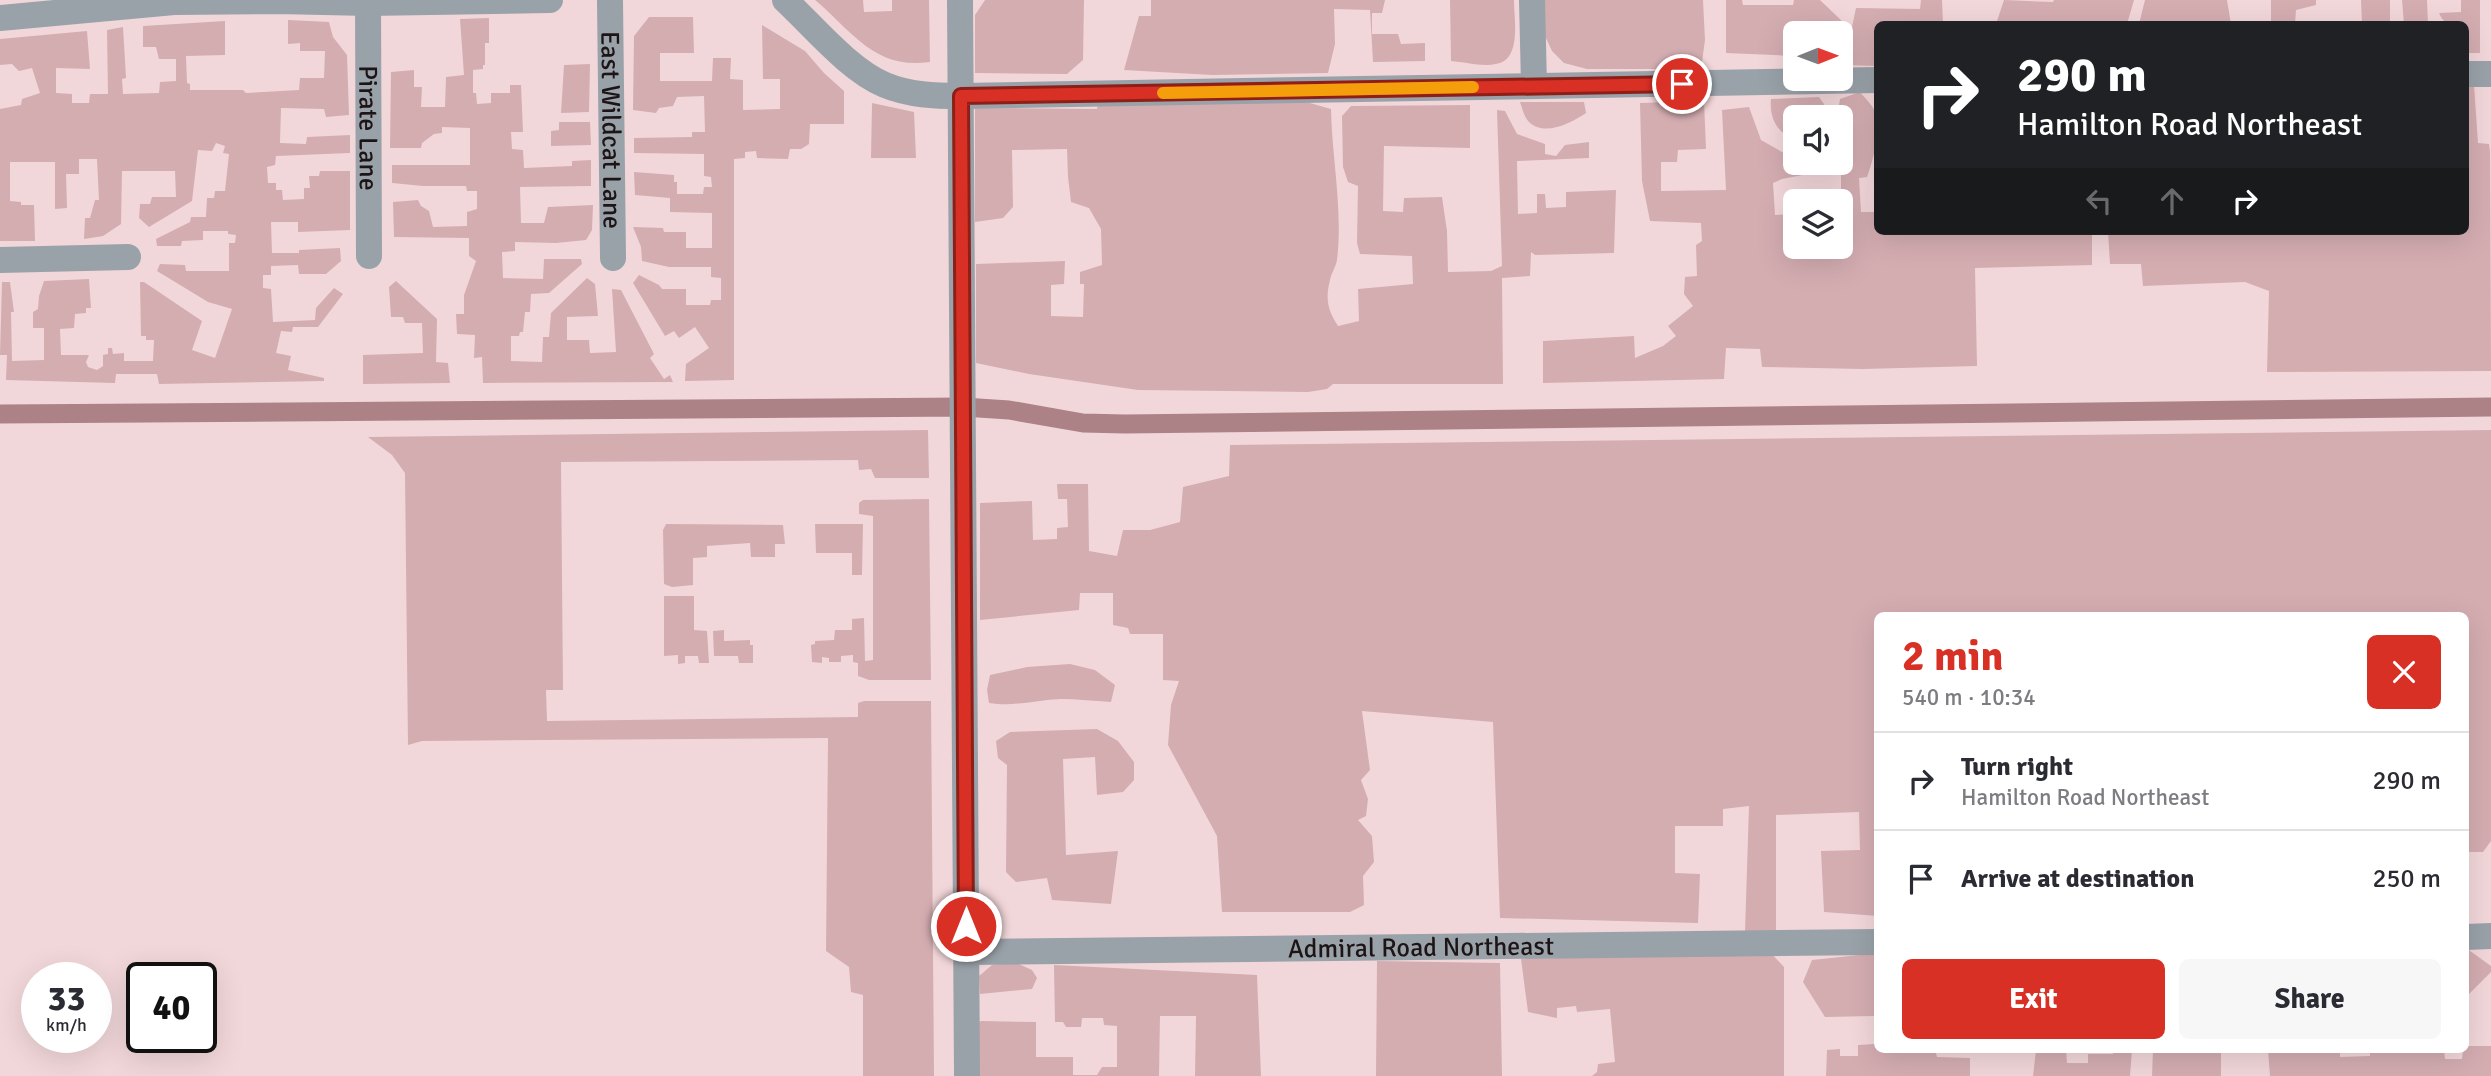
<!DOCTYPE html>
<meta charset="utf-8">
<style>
body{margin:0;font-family:Signika,sans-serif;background:#f7f7f7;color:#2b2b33;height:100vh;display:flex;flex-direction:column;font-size:26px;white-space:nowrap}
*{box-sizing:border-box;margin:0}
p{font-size:23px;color:#7c7c81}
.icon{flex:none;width:38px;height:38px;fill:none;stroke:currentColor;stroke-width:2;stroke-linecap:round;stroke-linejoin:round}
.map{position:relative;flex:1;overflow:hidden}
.sheet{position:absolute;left:1874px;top:612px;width:595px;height:441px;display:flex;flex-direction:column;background:#fff;border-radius:10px;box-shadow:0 7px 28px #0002}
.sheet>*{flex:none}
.banner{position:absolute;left:1874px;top:21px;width:595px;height:214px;border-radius:10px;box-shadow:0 7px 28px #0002;background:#202124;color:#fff;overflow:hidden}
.needle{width:46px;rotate:89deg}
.buttons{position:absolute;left:1783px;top:21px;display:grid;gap:14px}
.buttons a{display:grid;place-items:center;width:70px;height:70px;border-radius:10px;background:#fff;box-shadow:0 7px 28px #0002;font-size:35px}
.speed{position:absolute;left:21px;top:962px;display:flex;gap:14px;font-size:35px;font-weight:700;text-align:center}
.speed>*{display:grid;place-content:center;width:91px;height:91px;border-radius:50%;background:#fff;box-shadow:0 7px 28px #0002;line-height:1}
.speed small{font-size:18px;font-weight:400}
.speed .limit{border:4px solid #111;border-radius:10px;background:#fff;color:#111}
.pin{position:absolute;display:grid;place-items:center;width:60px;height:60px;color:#fff;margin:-30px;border:4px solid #fff;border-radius:50%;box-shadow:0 2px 7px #0007}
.me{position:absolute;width:77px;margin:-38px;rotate:0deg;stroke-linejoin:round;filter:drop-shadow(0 0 5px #0008)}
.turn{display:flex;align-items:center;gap:24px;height:147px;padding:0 28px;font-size:32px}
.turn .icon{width:91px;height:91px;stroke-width:2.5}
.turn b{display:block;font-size:49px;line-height:60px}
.lanes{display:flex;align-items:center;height:66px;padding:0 28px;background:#0003;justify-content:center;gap:35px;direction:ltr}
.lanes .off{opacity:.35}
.round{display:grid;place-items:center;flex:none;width:74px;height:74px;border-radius:10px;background:#f7f7f7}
.summary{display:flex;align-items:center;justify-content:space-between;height:119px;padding:0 28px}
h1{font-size:42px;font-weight:800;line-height:52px;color:#d93025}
.button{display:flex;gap:14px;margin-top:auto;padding:14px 28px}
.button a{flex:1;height:80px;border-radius:10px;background:#d93025;color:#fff;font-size:28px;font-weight:800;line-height:80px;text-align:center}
.button a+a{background:#f7f7f7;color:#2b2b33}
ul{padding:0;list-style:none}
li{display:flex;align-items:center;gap:21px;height:98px;padding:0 28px;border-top:2px solid #e1e1e2}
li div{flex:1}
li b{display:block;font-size:26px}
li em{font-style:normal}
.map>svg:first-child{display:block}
.green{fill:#d4adb1}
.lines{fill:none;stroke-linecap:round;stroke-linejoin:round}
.canal{stroke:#ac8286;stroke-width:19}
.minor{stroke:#9aa2a9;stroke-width:26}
.route-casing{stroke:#8d1f18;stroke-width:18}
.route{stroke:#d93025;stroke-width:12}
.slow{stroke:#f59e0b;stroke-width:12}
.labels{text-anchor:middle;stroke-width:5;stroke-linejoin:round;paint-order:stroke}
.street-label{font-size:26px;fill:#1d1415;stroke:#fff}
</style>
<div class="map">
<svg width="2491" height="1076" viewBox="0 0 2491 1076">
<rect width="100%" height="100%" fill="#f2d7da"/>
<path class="green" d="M815 0H863L864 12 892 11V0H929L930 62C874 70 852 31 815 0Z
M985 0H1084L1083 60 1067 74 975 73V15Z
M1151 0H1385L1382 13H1372V34H1398L1401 44 1425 43V61L1373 62 1370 10 1334 9 1335 44 1328 73 1212 75 1124 70 1139 16H1151Z
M1450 0H1514C1514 19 1522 60 1496 64 1482 67 1465 62 1451 61Z
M1545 0H1703L1705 40 1702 62 1691 69H1587L1564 63 1552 51 1545 36Z
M1726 0H1742L1743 5H1793L1794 0H1820L1843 22 1823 33H1796L1795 56 1726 53Z
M1921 0H1942L1943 24H1878V66L1844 65 1856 8 1920 9Z
M2004 0 2053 2 2054 0H2134L2127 24H1996Z
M2145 0H2227L2231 24H2139Z
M2271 0H2316V5L2296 10 2295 24H2271Z
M2361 0H2390V24H2362Z
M2402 0H2427L2428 24H2404Z
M2461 0H2480V53H2468L2466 51V24C2453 24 2444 26 2439 13L2461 12Z
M649 17H693L694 53H660V81H712L713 58H731L730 79 743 80V110L780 109V79H763L762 25 805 51 824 73 844 91V124H810L809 144 801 149H790L788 159 757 158 756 151 745 152V158L734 159V380L685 381 686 364 709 348 695 327 679 338 674 331 665 336 633 283 639 275 659 285 662 289H686V305H710L711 300H721V278L711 277V267H669L642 261 641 247 633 227 663 228 664 232H686V248H712V213L670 212V198L635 195 634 172 674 175V182H677V194H703L704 187H712L711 177 704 176V154L634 153V138L692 137V132H705L704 96 677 97 673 106 659 108 656 113 633 110 634 36Z
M489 18V43H485V65H483V69L473 70V93H476L477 104 491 103V93H510V85H521L523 132H511L512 149 523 150 524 168 572 166V161L591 160V186L520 187 521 223H544L548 207 593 205 592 230 586 240 556 243 515 242V251L502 252 503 278 543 279 544 259H581L582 264 549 293 531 294 530 312H525L523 332H520L519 336H511V361L542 362 543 337H549L551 313 587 278 595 284 598 316 567 317V340H589L590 353 616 352 612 289 621 290 654 354 650 358 664 379 670 375 673 382 483 383 482 357 474 358 475 335 457 334 456 314H464V295L476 261 469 256V238L394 237 393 202 418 200 421 206 429 211 433 227 467 226V212L477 209V191H467L466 186H423L392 183V165H470V128L442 127V133L434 134 422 143 421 148H390L391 72 414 70V87H422L421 107H445L446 77 464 75 460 19Z
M288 20 329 22 333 37 347 55 349 115 326 117 324 109 281 108 280 143 306 144 307 137 350 135V153L276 156 275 165 267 167 268 183H276V190H282L283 200 304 199V188H310L309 176H319L320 171H350V230L298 232V222H271L272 253H299V250L340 248 341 261 326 274H299L298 265 271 266V275H263V288L271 289 273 322 315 320 316 308 334 288 343 294 318 327H293L292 332 281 331 276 353 291 356 288 370 324 378V381L159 384 157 374H116L115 383 6 380 7 355H0L2 282H10L14 312H11L12 361 44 360V328H33V312L38 309 39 296 44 281 89 279 91 308H86V313L75 314 74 328 60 329 61 355H89L86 362 88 367 97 370 103 366V355L108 354V348H112L113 354 124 353V361H153L154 340H146V336H141L140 282H144L202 321 192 350 215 358 232 309 208 302 157 271 160 264 185 265 186 271H229V243H235L236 235 228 234V231H203V240L182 241 181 246H157L156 239 190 222 191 217H206L207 198H214L215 191H225L229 154 223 153 225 146 216 143 212 151 198 150 192 201 149 227 139 218 140 204H150L152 197H176L175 171H122L121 224 103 236 84 239 85 218H90L95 200H99L97 159H79V174H66L67 208 55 209V162H10V201L21 202V205H34L35 241H0V109L21 105 22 99 40 93 32 68 19 71 12 64 0 65V39L87 31 90 69 56 68V93L72 94V103H89L90 94H108L107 30 123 27 126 78 122 79 123 94 159 93 160 82 176 81V59H159L156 47H143V26L225 21V55L186 56 187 83 190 84V90H243L246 93 299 90 300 78H324L325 51H300V43L288 44Z
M590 64 589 112 561 113 564 65Z
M2474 85 2478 143 2489 144 2490 152 2491 371 2267 372 2269 291 2245 282 2143 286 2141 264H2110L2108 231H2466V86Z
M1860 92C1865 98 1874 107 1877 115 1882 128 1872 164 1867 177L1859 178 1861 212H1878V231H2092V265L1975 268 1977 366 1863 369 1762 367 1760 349 1726 348 1724 379 1543 383V341L1634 336 1635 358 1663 346 1676 336 1668 326 1693 306 1684 294 1685 277 1697 276 1696 245 1702 241 1701 223 1650 221 1642 181 1640 103 1704 101 1706 149 1678 150 1677 162H1661V191L1726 190 1722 110 1749 107 1761 140 1782 152 1795 150 1796 163H1817L1818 172 1782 179 1773 183 1775 215 1795 214 1796 247H1841V117H1837L1840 99Z
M1819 97 1824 104 1826 116 1796 117 1795 140C1778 134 1769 118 1771 99Z
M1296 99 1331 109C1332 159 1343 210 1337 260 1336 267 1331 273 1330 280 1325 299 1328 311 1338 326L1359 321 1358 289 1413 284 1412 256 1360 254 1357 243 1358 186 1348 182 1343 167 1342 116 1351 106 1470 105V148L1384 146 1383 211 1403 212 1404 198 1442 197 1447 231 1448 272 1491 271 1502 266 1497 110 1505 111 1517 134 1545 144V154L1556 156 1565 145 1589 142V158L1517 161 1518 214 1537 213V194H1545L1546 208 1566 207V192L1616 190 1614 253 1535 255 1531 252 1530 276 1502 278 1503 384H1333L1327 389 1308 392 1138 390 1029 374 976 363V264L1065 261 1064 284 1051 285V316L1083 317 1084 284H1080V272L1102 265 1101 229 1089 208 1071 202 1068 177 1067 149 1012 150 1013 207 1003 218 975 222V108L1097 109 1098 102Z
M1520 102H1584L1586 113C1571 123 1545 137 1529 122 1524 117 1522 108 1520 102Z
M872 103 914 112 916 158H871Z
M559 122H590L591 145 551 146V131L559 130Z
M396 281 437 319 436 362 448 363 450 383 363 384V355L423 353 422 323H405L403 317H391L389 287Z
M928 430 929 478H875L871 469 859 470 858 460 561 462 563 690H546L547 721 858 717V703L864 701H931L934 1076H863V995L851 992 849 967 826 951 828 738 422 741 408 745 405 473 392 455 368 437Z
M2491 430V841L2483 852H2466V616H1878V916L1824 912 1821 851 1860 850 1859 812 1776 815V933L1745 932 1749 806 1723 809V826H1675V873L1700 874 1698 923 1500 918 1493 722 1362 711 1370 770 1361 780 1368 799 1366 816 1358 820 1372 836 1374 862 1363 876 1364 905 1350 912H1222L1217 836 1168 745 1171 705 1179 681 1163 680V634H1130L1128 628 1113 625V593H1080L1079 610 980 620V503L1032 501 1033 540 1057 539V528L1068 527 1067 499H1058L1057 484H1088L1089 551 1117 556 1123 530H1150L1180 522 1183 487 1229 476 1230 445Z
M929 499 931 680H869L858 676V663L853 662V655L841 656V662H829V658L822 657V663L812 662 811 645 815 644V641L834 640 835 630H852V619L864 618 865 661 873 660V516L859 514V503L863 500Z
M666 524 783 525 785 544H775V557H751L750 543 707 546V557L693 558V585L672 587 664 584 663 530Z
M815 524H863L862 575H852V553H816Z
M664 596H694V630L707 631 709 663H699L698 656H685V663L678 664V655L664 656Z
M724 630V641L750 640V645H753V663H739L738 656H714L713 631Z
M1070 664 1095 670 1115 685 1111 702C1094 701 1077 699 1061 699 1036 700 1014 707 989 703L987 690 990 675 1027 667Z
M1097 729 1118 741 1134 762V780L1123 792 1097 795 1095 757 1063 759 1066 855 1118 851 1111 904 1052 900 1047 878 1016 882 1006 872 1007 765 998 758 996 741 1010 732Z
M2466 948 2491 966V972L2466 997Z
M1770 952 1784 967V1076H1592L1597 1072 1598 1064 1615 1062 1610 1009 1577 1012 1576 1006 1557 1008V1018L1528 1012 1521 959Z
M1878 953V1050H1935L1937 1057 1970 1058V1076H1826L1827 1050 1840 1049V1056H1858V1045L1875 1044 1874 1016 1825 1017 1803 982 1812 960Z
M1012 961 1032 970 1037 978 1032 989 980 994 979 976 992 965Z
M1377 961 1500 963 1502 1076H1376Z
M1054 965 1257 975 1261 1076H1195L1196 1016H1160L1159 1076H974V1025L981 1021 1036 1022V1057H1073V1075H1097L1102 1067H1117V1026L1104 1025 1103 1018H1082L1081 1027H1066L1063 1022H1055Z
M2466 1046H2491V1076H2270L2268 1050H2340V1057L2370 1056V1050H2444L2445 1059H2462L2463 1050H2466Z
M2036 1050H2066L2067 1063H2088V1054H2113L2114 1050H2132L2130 1076H2033Z
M2153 1050H2221V1076H2152Z"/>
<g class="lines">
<path class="canal" d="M0 414 963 407 1009 410 1083 423 1125 424 2491 407"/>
<g class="minor">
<path id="s1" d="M368 0 369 256"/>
<path id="s2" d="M610 0 613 258"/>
<path d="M785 0C814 27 849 70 885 85 909 95 935 96 961 96L1878 80"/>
<path d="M960 0 967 1076"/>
<path d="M1532 0 1534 86"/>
<path d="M0 18 174 2 278 1 368 3 550 0"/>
<path d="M2466 74H2491"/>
<path d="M0 260 128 257"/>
<path d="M2466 937 2491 936"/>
<path id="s3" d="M966 952 1878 942"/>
</g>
</g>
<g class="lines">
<defs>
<path id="route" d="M966 926 961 96 1682 84"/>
</defs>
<use href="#route" class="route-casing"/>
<use href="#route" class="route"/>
<path class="slow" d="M1163 93 1473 87"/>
</g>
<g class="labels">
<g class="street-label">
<text dy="9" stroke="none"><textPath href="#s1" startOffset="128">Pirate Lane</textPath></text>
<text dy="9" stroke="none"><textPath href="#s2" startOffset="130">East Wildcat Lane</textPath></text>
<text dy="9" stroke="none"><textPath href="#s3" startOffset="455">Admiral Road Northeast</textPath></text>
</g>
</g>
</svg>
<div class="buttons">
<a><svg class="needle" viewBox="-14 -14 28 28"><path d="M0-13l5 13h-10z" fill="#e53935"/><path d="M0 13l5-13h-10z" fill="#7c7c81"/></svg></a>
<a><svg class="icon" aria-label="sound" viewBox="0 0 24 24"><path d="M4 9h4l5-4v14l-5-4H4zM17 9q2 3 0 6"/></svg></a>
<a><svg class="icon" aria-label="layers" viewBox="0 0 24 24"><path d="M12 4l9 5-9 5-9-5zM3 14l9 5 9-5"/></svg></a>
</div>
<div class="speed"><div>33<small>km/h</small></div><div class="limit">40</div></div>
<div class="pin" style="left:1682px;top:84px;background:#d93025"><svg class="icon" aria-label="arrive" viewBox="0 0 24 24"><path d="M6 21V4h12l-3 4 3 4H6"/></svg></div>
<svg class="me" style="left:966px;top:926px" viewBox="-20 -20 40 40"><circle r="17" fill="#d93025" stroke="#fff" stroke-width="3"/><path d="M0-11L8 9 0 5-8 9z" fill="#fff"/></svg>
<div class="banner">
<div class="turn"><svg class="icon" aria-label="right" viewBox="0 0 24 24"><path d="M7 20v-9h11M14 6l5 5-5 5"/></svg><div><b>290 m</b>Hamilton Road Northeast</div></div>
<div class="lanes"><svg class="icon off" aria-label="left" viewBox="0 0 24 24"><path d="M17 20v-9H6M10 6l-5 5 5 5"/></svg><svg class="icon off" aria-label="ahead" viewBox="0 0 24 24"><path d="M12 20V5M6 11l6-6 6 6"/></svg><svg class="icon" aria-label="right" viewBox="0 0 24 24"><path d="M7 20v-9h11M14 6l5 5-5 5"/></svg></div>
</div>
<section class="sheet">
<div class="summary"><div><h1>2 min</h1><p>540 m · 10:34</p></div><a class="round" style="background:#d93025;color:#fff"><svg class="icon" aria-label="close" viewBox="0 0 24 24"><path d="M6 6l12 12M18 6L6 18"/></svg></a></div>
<ul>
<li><svg class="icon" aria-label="right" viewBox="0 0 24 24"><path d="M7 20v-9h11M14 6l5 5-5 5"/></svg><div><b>Turn right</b><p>Hamilton Road Northeast</p></div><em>290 m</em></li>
<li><svg class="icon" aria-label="arrive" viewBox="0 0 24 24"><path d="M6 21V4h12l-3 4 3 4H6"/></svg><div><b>Arrive at destination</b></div><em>250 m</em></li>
</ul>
<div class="button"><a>Exit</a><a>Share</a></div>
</section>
</div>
